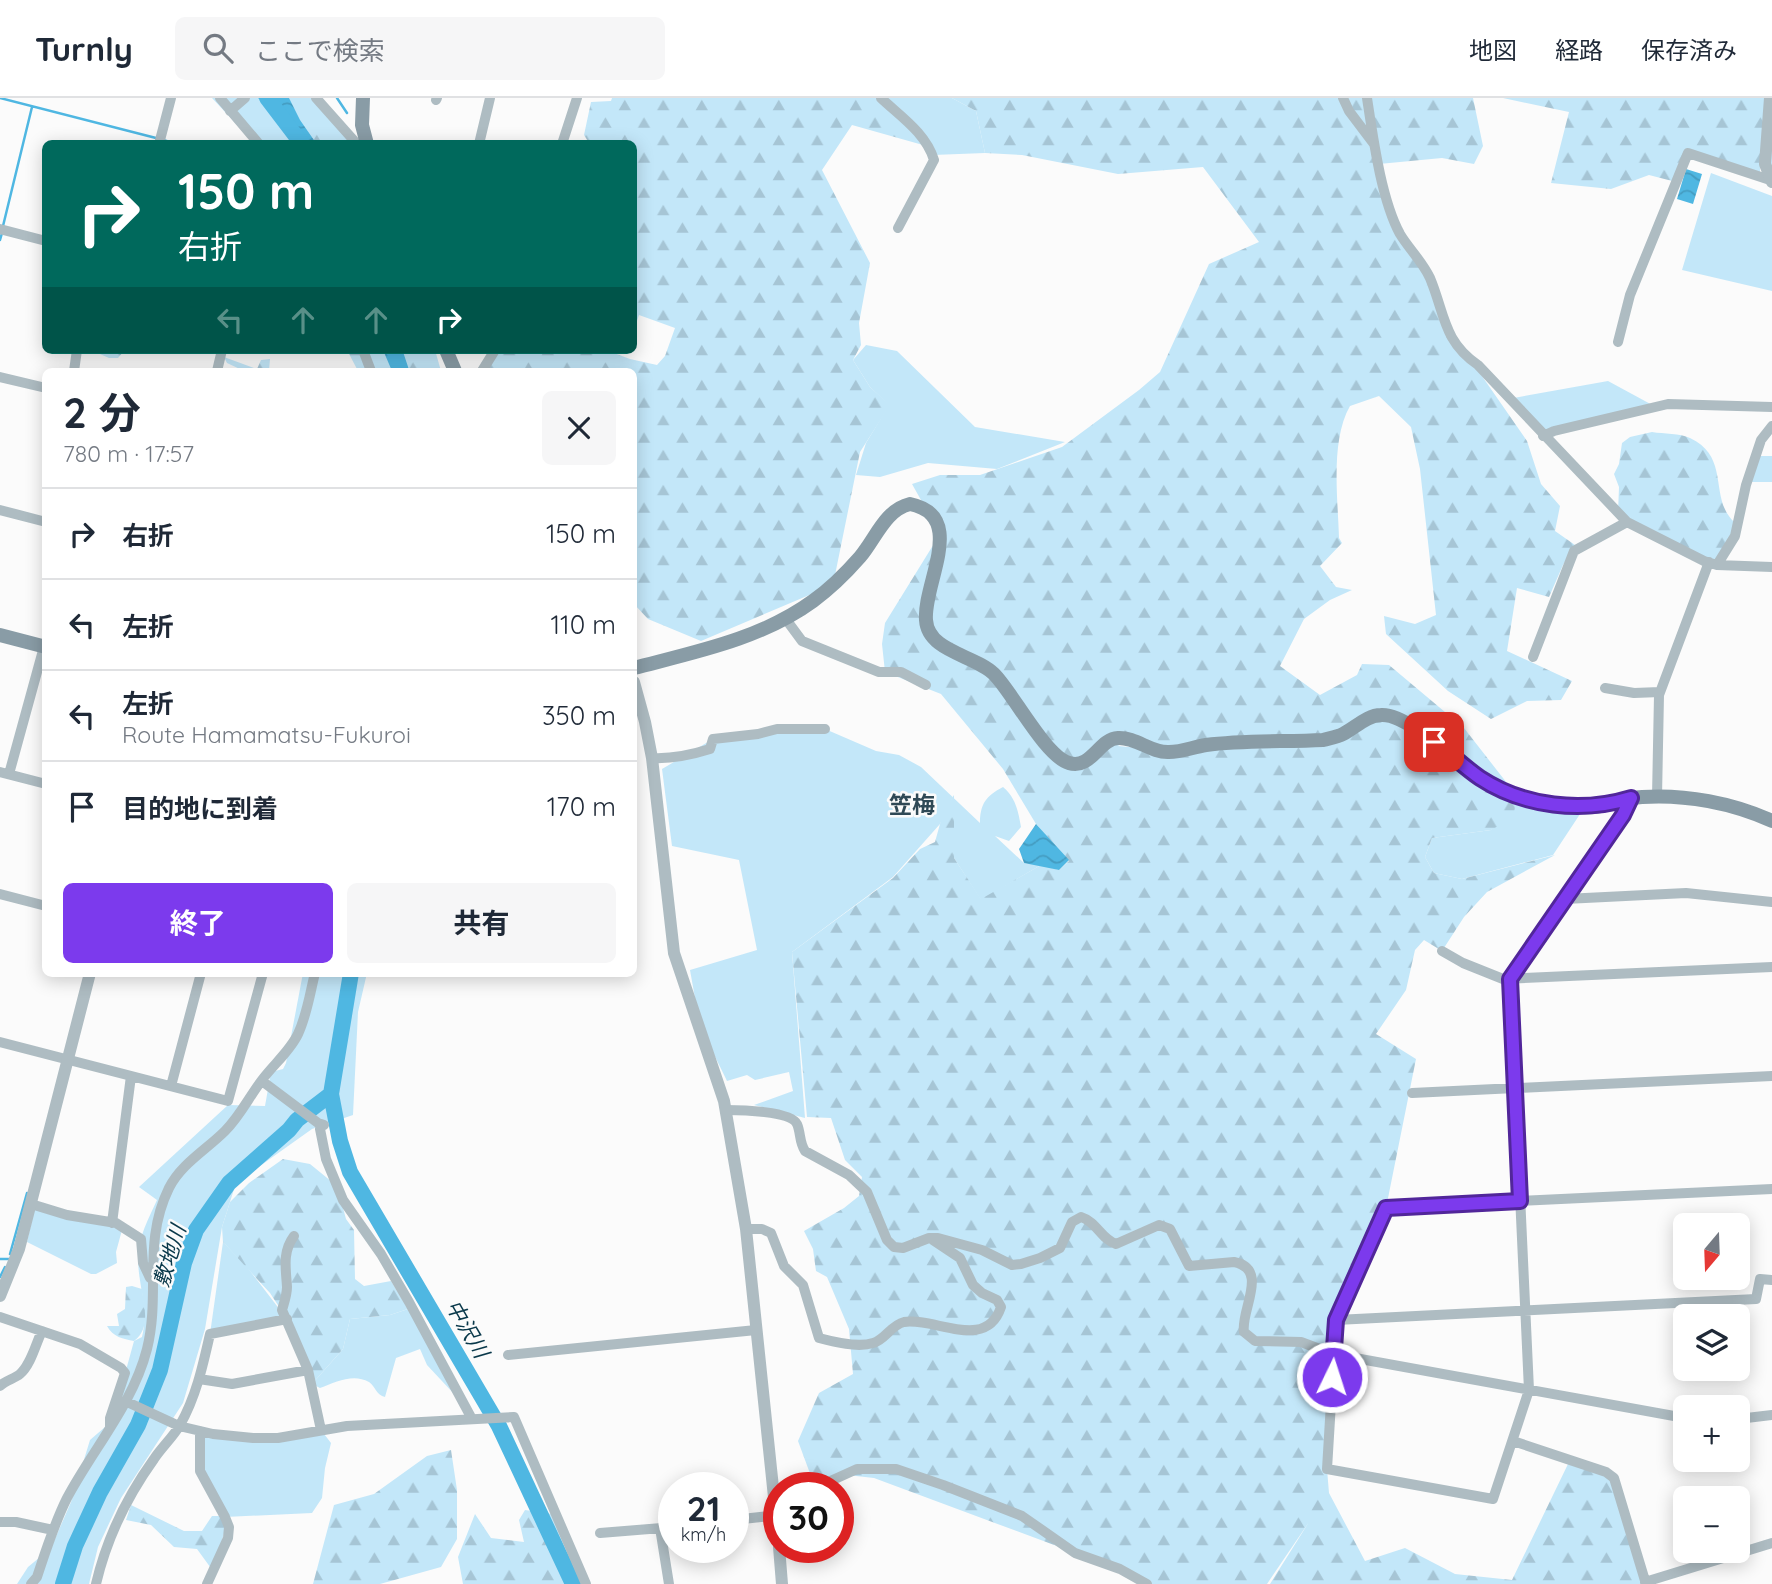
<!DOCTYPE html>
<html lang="ja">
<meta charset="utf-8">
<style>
body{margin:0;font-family:Quicksand,"Noto Sans JP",sans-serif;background:#f6f6f7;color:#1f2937;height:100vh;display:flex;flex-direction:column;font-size:26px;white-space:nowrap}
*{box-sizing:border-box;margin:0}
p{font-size:23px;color:#747a83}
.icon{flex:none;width:38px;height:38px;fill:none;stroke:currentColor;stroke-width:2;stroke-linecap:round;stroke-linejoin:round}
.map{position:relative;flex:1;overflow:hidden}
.panel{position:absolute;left:42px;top:270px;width:595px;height:609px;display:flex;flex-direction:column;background:#fff;border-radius:10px;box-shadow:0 4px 18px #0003}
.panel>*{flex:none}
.banner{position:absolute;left:42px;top:42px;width:595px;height:214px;border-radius:10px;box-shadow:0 4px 18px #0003;background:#00695c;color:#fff;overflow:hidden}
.needle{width:46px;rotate:199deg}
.tools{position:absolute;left:1673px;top:1115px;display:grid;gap:14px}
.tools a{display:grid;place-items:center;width:77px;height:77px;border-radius:10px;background:#fff;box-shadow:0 4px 18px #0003;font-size:35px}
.speed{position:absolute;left:658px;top:1374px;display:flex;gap:14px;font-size:35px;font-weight:700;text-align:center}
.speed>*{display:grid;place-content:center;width:91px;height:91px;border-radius:50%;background:#fff;box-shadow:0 4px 18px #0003;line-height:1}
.speed small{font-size:18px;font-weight:400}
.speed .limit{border:10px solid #d22;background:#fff;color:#111}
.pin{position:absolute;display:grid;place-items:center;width:60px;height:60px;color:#fff;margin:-30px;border-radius:14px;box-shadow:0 4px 10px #0006}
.me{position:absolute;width:77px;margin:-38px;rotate:4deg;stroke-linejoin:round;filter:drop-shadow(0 0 5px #0008)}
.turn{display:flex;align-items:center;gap:24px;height:147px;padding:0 21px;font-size:32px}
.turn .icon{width:91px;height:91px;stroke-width:2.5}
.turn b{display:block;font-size:49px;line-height:60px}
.lanes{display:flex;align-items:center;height:66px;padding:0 21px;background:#0003;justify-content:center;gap:35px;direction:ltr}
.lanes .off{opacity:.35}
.round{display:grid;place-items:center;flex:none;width:74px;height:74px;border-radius:10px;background:#f6f6f7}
.head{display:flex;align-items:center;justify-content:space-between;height:119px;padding:0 21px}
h1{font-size:42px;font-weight:700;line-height:52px}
.cta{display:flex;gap:14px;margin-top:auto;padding:14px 21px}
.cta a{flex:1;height:80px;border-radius:10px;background:#7c3aed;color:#fff;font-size:28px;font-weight:700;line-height:80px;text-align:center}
.cta a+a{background:#f6f6f7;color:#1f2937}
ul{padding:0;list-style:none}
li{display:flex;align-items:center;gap:21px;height:91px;padding:0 21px;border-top:2px solid #e0e1e3}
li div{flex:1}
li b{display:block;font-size:26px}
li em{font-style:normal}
header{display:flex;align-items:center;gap:42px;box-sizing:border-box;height:98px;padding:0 35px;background:#fff;border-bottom:2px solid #e0e1e3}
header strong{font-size:33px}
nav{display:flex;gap:38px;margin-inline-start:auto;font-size:24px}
.search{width:490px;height:63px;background:#f6f6f7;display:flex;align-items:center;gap:18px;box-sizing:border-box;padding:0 24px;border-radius:10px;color:#747a83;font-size:26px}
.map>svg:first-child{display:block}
.green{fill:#c3e7f9}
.forest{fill:url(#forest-firs);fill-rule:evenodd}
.water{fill:url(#water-waves)}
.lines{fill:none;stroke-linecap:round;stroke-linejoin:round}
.stream{stroke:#4fb7e2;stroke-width:2.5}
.river{stroke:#4fb7e2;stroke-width:16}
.minor{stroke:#aebcc2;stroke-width:10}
.tertiary{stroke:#aebcc2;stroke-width:12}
.secondary{stroke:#899ca6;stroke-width:14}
.route-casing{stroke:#51269a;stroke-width:18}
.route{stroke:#7c3aed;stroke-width:12}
.labels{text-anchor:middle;stroke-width:5;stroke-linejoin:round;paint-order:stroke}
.water-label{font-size:21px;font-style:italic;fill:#09384a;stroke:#fbfbfb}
.quarter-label{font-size:23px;font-weight:bold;fill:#2f4956;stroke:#fbfbfb}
</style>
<header>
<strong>Turnly</strong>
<div class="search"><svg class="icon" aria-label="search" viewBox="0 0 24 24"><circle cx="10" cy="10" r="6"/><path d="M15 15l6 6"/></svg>ここで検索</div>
<nav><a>地図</a><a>経路</a><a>保存済み</a></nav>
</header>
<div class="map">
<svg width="1772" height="1486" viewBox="0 0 1772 1486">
<defs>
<pattern id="forest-firs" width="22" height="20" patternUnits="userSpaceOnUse" patternTransform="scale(1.75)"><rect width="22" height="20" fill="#c3e7f9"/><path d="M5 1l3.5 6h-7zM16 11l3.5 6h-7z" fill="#a6c5d5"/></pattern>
<pattern id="water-waves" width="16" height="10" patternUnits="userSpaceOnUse" patternTransform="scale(1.75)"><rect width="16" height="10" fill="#4fb7e2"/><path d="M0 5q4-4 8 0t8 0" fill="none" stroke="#449cc1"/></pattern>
</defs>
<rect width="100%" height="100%" fill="#fbfbfb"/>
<path class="green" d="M212 0H314L358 45H254Z
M881 0H952L976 13 985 55 933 57Z
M1711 75 1772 98V193L1682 172Z
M866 247 897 253 975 329 1065 344 997 371 928 365 880 379 856 377 866 345 889 307 870 289 853 262Z
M361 252H435L441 273H371Z
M1608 283 1656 309 1543 338 1508 301Z
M1756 358H1772V384H1747Z
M825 631 876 653 899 657 921 669 980 725C980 706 986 698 1003 689 1016 700 1018 713 1021 729L1009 743 995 738 1024 765 1041 767 981 802 954 760 953 699 940 726 893 779 792 854 805 1020 754 1007 793 993 789 974 755 982 747 977 727 983 700 928 690 872 757 852 739 762 672 748 662 671 713 641Z
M1517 698 1584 710 1553 757 1462 781 1434 775 1425 759 1432 740 1491 732Z
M303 875H367L358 914 353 1017 312 1031 236 1085 222 1129 205 1231 183 1305 121 1400 98 1449 89 1486H17L28 1469 51 1450 71 1404 90 1342 105 1329 117 1305 134 1243 142 1239C149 1211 138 1187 138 1160 138 1139 149 1120 157 1102L139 1089 228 1007 265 1008 271 974 283 971 286 965Z
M35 1108 112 1125 122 1132 116 1154 117 1165 96 1176H91L27 1144Z
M223 1144 247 1169 287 1221 210 1236Z
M408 1211 455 1297 427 1267 420 1251 396 1260 385 1299C376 1297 376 1289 369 1284 353 1275 336 1284 320 1290L312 1286 343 1251 350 1221 390 1217Z
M321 1332 331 1345 325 1370 322 1400 312 1415 225 1419 200 1373V1333L264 1340Z"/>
<path class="forest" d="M292 0H300L336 45H315L298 19Z
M612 0H877L930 49 852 27 822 72 870 165 859 225 861 247 853 262 870 289 890 307 860 354 833 487 701 543 648 521 634 506V273H485L496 252H606L630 261 657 267 665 258 675 230 639 217 634 232V46L589 45 584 37 591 4 611 3Z
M952 0H1473L1483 48 1474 66 1442 60 1379 66 1401 138 1425 172 1443 222 1527 343 1541 386 1560 408 1555 433 1575 447 1563 467 1549 499 1517 490 1507 553 1572 583 1561 602 1527 603 1491 621 1448 593 1386 536 1384 518 1415 526 1436 517 1420 371 1411 329 1379 298 1350 308C1330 343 1338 401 1339 440L1342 445 1320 468 1336 489 1352 492 1330 502 1304 521 1280 568 1320 597 1357 577 1362 566 1389 567 1464 630 1517 698 1513 720 1491 732 1432 740 1425 759 1434 775 1462 781 1555 757 1487 794 1464 819 1442 853 1424 842 1415 852 1406 892 1376 936 1416 961 1386 1110 1335 1239 1327 1371 1329 1395 1365 1463 1405 1450 1455 1476 1512 1482 1568 1366 1614 1380 1646 1486H1270L1309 1424 1267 1486H1143L1097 1463 874 1380 838 1376 815 1389 798 1343 819 1295 853 1276 849 1231 827 1179 816 1173 813 1151 804 1133 844 1110 859 1098 862 1079 845 1062 831 1020 807 1019 792 854 893 780 920 751 935 744 943 715 954 697V760L981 801 1041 767 1059 772 1069 763 1036 726 1003 671 941 596 885 574 882 546 885 525 940 436 912 386 940 377H980L1062 349 1139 292 1160 274 1209 166 1259 144 1203 69 1118 76 1022 57 985 55 976 13ZM1130 642 1171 653 1118 648Z
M1503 0H1772V75L1760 67V76L1691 56 1676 84 1649 77 1611 91 1551 85 1569 14Z
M91 252H124V253L118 260H109Z
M347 252H358L367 273H358Z
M400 252H422L427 273H409Z
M224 259 257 271 261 262 270 261 269 273H244L227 265Z
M1652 334C1664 336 1680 335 1690 340 1733 360 1706 404 1738 427L1717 467 1618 415 1619 389 1614 376 1619 366 1622 345 1630 339Z
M283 1061 310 1066 337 1088 346 1121 354 1132 355 1181 364 1188 391 1183 408 1211 390 1217 350 1221 343 1251 312 1286 287 1221 270 1195 223 1144 222 1129 230 1104 249 1085Z
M132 1188 142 1191C144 1208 151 1231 134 1243 123 1241 113 1239 107 1228H119L117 1216 125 1211 126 1189Z
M451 1352 457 1392V1441L441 1469 380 1486H313L334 1407 374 1396 427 1358Z
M131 1407 184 1433H202L212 1418H219L227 1425 213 1473 197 1451 174 1449 151 1427 126 1422Z
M525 1412 559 1417 586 1486H463L458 1459 475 1416 491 1440 524 1444 519 1422Z"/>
<path class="water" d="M258 0H289L300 22 316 45H302L285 22Z
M1686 71 1702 76 1693 106 1677 101Z
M383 252H394L401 273H392Z
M1036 726 1069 762 1059 772 1024 765 1019 751Z"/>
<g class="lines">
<path class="stream" d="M0 0 156 40
M337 0 347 15
M163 42 177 46
M3 128 32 9
M0 142 2 135
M10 1156 27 1095
M0 1161H9
M0 1179 5 1169"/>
<path class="river" d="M267 0 302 46
M394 252 401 273
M351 875 331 996 340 1043 350 1074 499 1328 573 1486
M63 1486 75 1448 100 1394 138 1327 160 1272 184 1165 196 1132 229 1085 289 1032 297 1022 331 996"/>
<path class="minor" d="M220 0 259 46
M316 0 357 46
M881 0C900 18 926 35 934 62L898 130
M1343 0 1349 13 1374 46
M1367 0C1373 39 1381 101 1400 136 1409 151 1422 163 1430 180 1445 216 1443 243 1478 267L1627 424 1704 463 1717 467 1772 469
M436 2 437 0
M230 13 245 0
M159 46 171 0
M479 46 490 0
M562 46 577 0
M0 131 46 143
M1618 244 1630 197 1688 55 1770 82
M363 252 371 273
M74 273 77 252
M217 273 222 252
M482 273 495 252
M0 279 46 290
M1543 338 1554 333 1668 306 1772 309
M0 412 46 424
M1717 467 1735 438 1746 387 1761 342 1772 328
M785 520 802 543 879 574H901L926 587
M1533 559 1574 453 1627 424
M1605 590 1634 595 1660 594
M652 660C673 661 691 657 710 651L713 641 758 636 777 631H825
M0 674 46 686
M9 676 45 545
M1657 699 1659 597 1709 464
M1631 700 1623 717 1510 881 1529 1292 1493 1401 1327 1371 1336 1222 1386 1110 1389 1109 1772 1091
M0 796 46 808
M1565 801 1686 795 1772 804
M1442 853 1463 865 1503 881 1772 869
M0 944 228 1003 263 875
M262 983 318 1025 324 1027
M171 988 201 875
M1412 995 1772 978
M726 1012C740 1012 791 1013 797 1026 801 1035 799 1044 805 1053L849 1077 867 1094 887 1142 894 1149 903 1150 929 1140H938L982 1152 1012 1167 1021 1166 1040 1160 1060 1150 1072 1124 1081 1119C1097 1124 1101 1141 1116 1146L1159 1127 1170 1131 1189 1168 1234 1164C1270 1171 1240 1213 1244 1234L1255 1243 1301 1244 1333 1256 1685 1320
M320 1031 326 1061 343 1102 381 1156 409 1204 472 1321
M31 1106 67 1117 116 1125 141 1141 143 1165 150 1180
M112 1125 131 978
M746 1131H762L771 1135 784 1168 803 1187 819 1240C834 1244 858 1250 873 1245 885 1242 891 1227 904 1224 935 1219 986 1254 1001 1209L997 1202 982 1195 973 1187 960 1160 933 1142
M294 1138C282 1154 286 1171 287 1189 287 1197 284 1205 282 1212L308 1272
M0 1219 80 1246 121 1270 125 1275 110 1320V1328
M1336 1222 1756 1201 1760 1181 1772 1182
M508 1257 756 1232
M199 1281 232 1286 308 1272 321 1332
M0 1288C6 1282 14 1281 20 1276 31 1267 36 1245 42 1233
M125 1303 179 1328 213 1336 253 1340H278L347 1328 514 1319 586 1486
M1738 1321 1772 1317
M200 1333V1373L225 1419 229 1429 228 1440 207 1486
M1513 1343 1606 1374 1614 1380 1646 1486
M815 1390 857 1371H896L943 1387 1022 1418 1075 1455 1120 1471 1147 1486
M733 1422 779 1417
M0 1424H16L53 1432
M660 1430 669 1486
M600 1435 674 1429
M1645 1484 1772 1445
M31 1486 37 1479C46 1452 54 1426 67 1400 93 1351 133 1306 147 1251 161 1195 142 1145 169 1090 181 1066 206 1052 225 1033 240 1018 249 999 262 982 273 967 290 953 298 936 307 917 310 895 315 875
M96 1486C107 1439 126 1400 154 1361 162 1349 173 1339 180 1327 196 1299 203 1267 210 1236L287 1221"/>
<path class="tertiary" d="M1770 0 1765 66 1772 84
M634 584 645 624 652 660 674 855 724 1003 746 1131 779 1447
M0 1198 19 1151 90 875
M779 1449 782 1486"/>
<path class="secondary" d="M363 0 362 27 367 46
M446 252 455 273
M0 537 46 549
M634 570C695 554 761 541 813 503 831 490 846 475 860 459 876 440 885 412 910 406 968 418 923 485 926 522 928 554 975 557 994 576 1013 595 1045 658 1069 665 1091 672 1099 641 1118 640 1136 639 1151 655 1169 654 1182 654 1193 649 1206 647 1244 642 1284 644 1323 642 1330 640 1337 639 1343 636 1355 630 1367 617 1381 617 1407 615 1457 664 1478 679 1492 689 1511 697 1527 701 1548 706 1574 711 1595 709 1611 707 1626 700 1642 699 1685 696 1733 705 1772 723"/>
</g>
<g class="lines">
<defs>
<path id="route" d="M1332 1279 1336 1222 1386 1110 1520 1103 1510 881 1623 717 1631 700C1582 715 1524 709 1480 680 1464 669 1450 655 1434 644"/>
</defs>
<use href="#route" class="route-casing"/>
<use href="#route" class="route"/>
</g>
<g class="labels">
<g class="water-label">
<text transform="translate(170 1158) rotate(-73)" y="7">敷地川</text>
<text transform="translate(467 1231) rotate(60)" y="7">中沢川</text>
</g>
<g class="quarter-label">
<text x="912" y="715">笠梅</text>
</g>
</g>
</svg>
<div class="tools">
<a><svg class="needle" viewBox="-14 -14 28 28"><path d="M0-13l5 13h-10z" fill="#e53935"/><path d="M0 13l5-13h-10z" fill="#747a83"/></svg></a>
<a><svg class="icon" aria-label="layers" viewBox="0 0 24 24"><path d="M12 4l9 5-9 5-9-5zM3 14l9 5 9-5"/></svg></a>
<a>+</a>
<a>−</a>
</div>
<div class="speed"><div>21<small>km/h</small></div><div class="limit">30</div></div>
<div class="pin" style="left:1434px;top:644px;background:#d93025"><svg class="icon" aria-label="arrive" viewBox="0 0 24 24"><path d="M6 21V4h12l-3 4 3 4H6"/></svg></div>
<svg class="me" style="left:1332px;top:1279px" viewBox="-20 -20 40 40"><circle r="17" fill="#7c3aed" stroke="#fff" stroke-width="3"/><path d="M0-11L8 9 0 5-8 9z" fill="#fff"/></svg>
<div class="banner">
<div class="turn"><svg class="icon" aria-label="right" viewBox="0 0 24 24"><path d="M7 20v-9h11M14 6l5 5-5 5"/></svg><div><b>150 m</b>右折</div></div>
<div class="lanes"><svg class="icon off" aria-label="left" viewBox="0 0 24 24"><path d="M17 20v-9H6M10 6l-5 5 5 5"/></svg><svg class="icon off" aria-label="ahead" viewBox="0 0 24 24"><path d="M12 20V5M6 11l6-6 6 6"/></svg><svg class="icon off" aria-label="ahead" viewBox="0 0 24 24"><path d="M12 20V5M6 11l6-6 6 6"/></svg><svg class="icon" aria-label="right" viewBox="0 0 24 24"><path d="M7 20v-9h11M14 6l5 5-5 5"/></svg></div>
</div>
<section class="panel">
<div class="head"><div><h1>2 分</h1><p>780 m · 17:57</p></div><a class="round"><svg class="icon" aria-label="close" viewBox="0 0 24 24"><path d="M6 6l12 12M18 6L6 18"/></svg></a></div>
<ul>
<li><svg class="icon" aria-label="right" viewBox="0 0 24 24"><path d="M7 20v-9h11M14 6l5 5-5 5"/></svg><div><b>右折</b></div><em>150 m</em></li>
<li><svg class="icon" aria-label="left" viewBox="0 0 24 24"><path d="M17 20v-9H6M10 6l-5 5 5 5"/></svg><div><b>左折</b></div><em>110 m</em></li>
<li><svg class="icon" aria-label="left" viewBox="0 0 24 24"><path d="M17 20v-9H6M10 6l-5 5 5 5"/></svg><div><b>左折</b><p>Route Hamamatsu-Fukuroi</p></div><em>350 m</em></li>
<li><svg class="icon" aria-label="arrive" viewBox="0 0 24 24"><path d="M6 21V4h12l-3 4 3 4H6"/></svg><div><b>目的地に到着</b></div><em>170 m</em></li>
</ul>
<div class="cta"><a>終了</a><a>共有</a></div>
</section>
</div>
